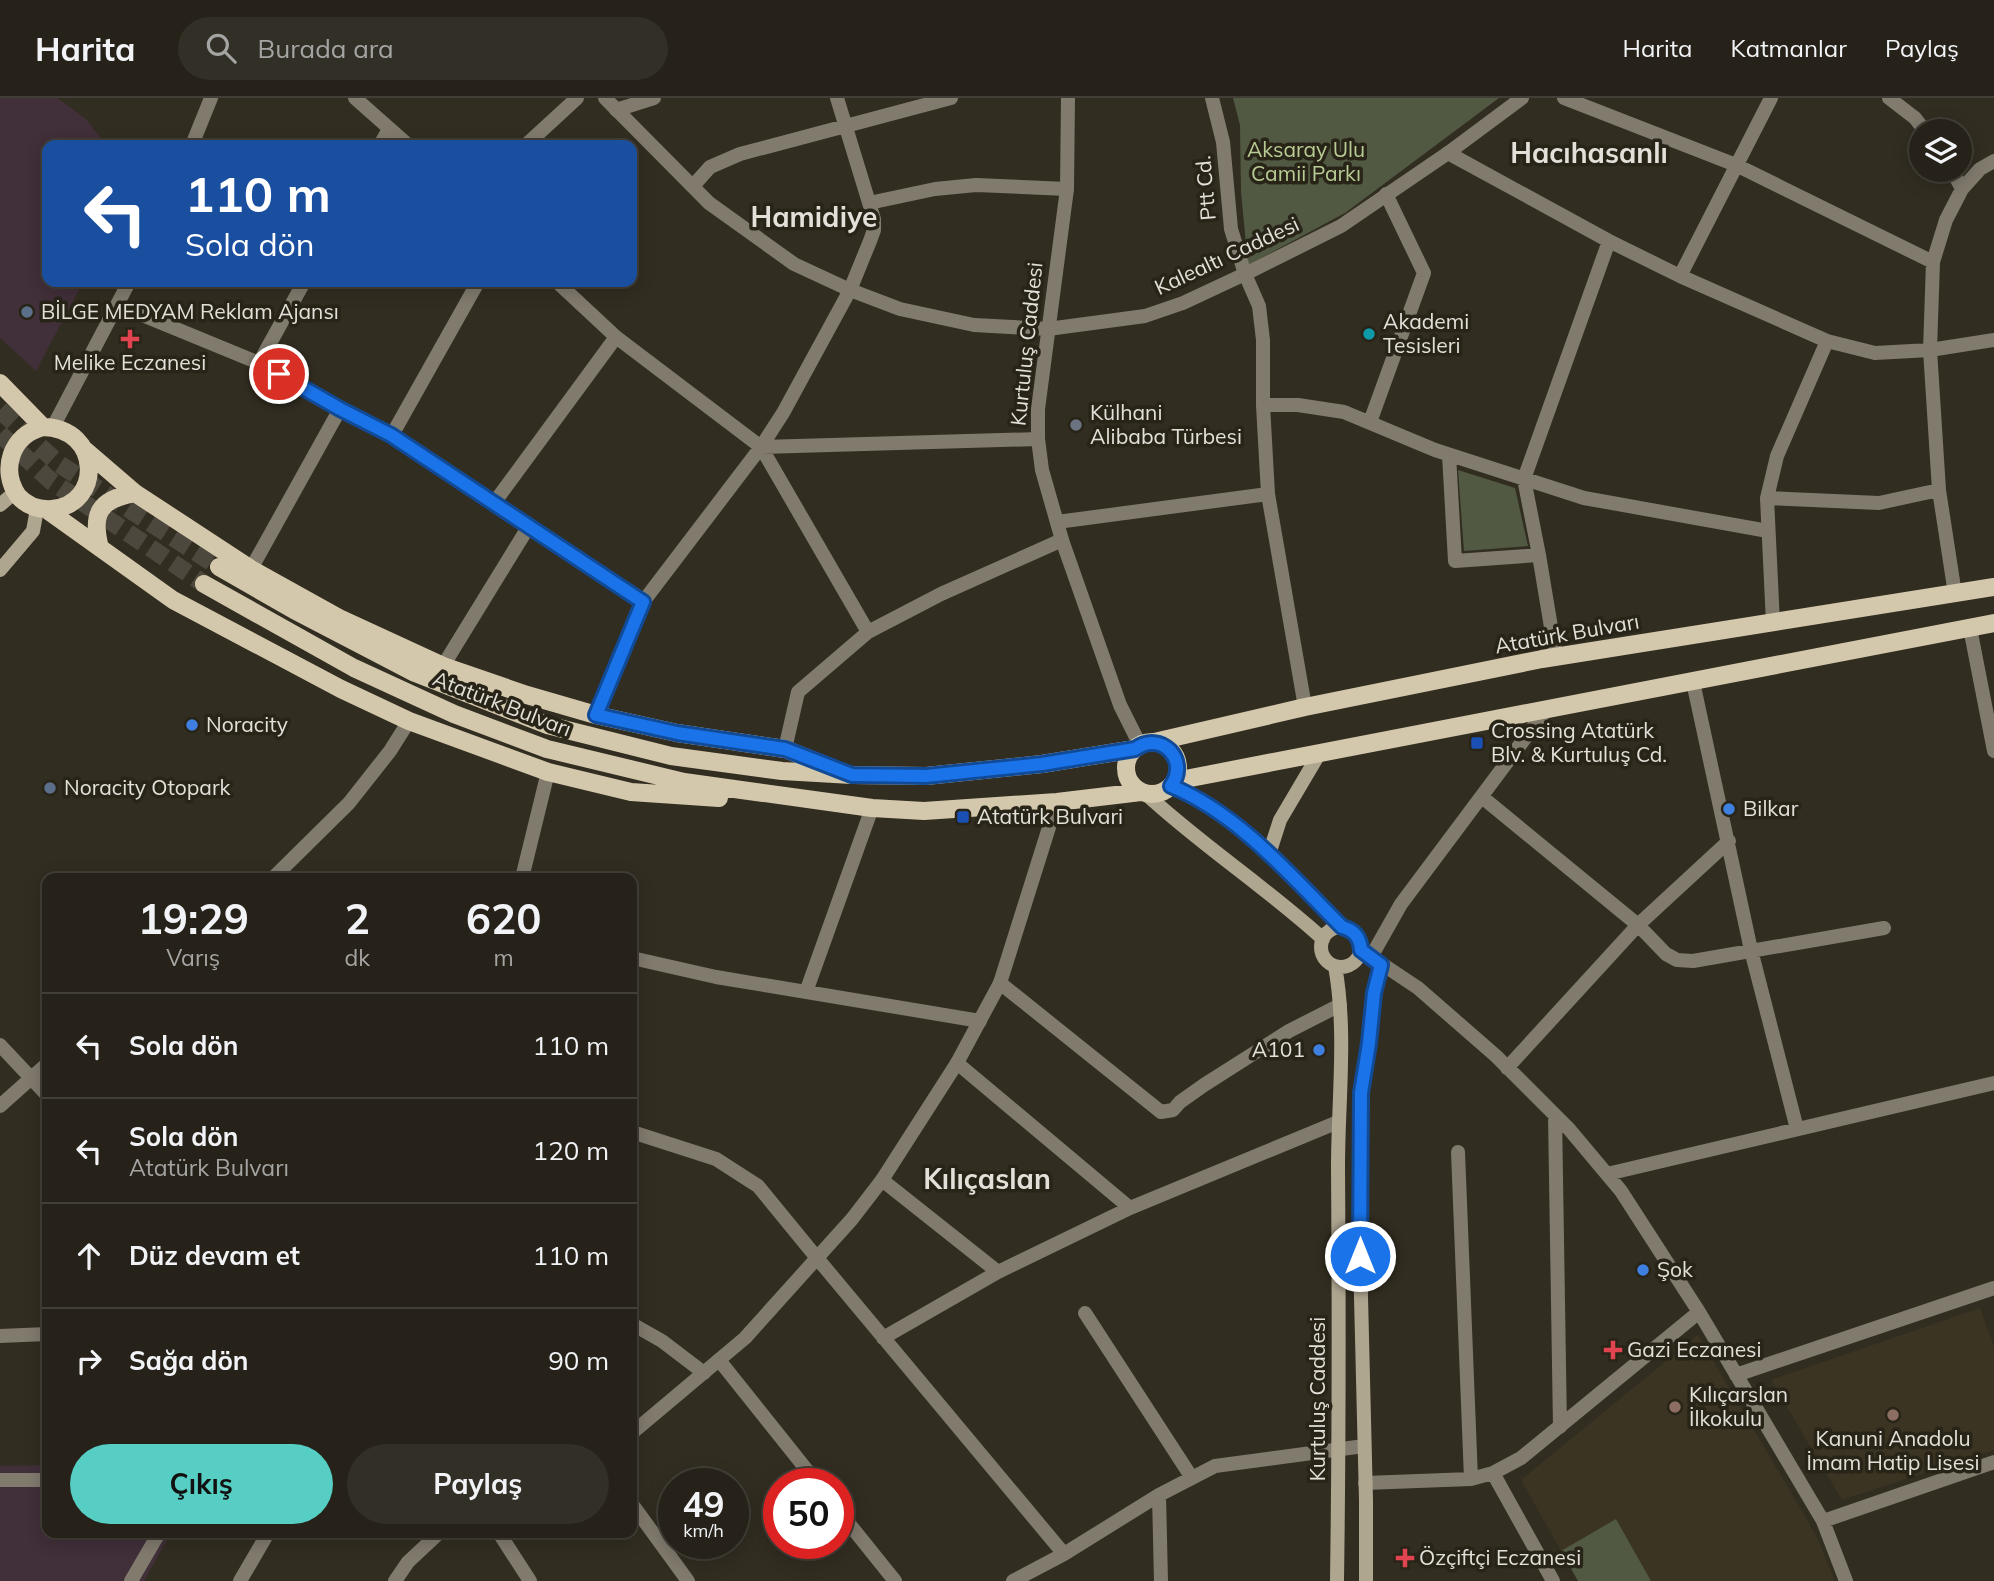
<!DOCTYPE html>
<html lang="tr">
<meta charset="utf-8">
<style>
body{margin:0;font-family:Mulish,sans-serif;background:#322f26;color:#f1f3f6;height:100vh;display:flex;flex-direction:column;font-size:26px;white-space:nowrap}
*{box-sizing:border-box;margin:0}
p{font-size:23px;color:#a4a4a2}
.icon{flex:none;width:38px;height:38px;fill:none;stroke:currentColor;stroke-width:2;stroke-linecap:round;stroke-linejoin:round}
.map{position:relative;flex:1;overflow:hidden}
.sheet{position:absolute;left:42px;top:775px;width:595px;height:665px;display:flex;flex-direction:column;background:#262219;border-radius:14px;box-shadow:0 4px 18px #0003,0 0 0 2px #423f38}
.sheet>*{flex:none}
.hud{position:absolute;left:42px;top:42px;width:595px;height:147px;border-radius:14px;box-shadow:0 4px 18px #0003,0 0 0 2px #423f38;background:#1a4fa0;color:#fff;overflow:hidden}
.tools{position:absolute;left:1909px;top:21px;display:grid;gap:14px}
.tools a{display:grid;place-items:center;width:63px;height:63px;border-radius:50%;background:#262219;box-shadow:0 4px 18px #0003,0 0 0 2px #423f38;font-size:35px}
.speed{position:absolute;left:658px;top:1370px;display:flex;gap:14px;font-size:35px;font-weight:700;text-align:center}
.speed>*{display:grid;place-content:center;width:91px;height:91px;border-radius:50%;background:#262219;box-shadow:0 4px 18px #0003,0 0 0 2px #423f38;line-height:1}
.speed small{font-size:18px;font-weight:400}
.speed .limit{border:10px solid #d22;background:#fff;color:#111}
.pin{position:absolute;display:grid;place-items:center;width:60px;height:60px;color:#fff;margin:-30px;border:4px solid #fff;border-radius:50%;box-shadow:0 2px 7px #0007}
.me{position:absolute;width:77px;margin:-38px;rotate:0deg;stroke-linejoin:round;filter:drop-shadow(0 0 5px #0008)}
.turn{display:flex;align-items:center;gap:24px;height:147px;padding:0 28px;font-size:32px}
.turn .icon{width:91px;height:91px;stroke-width:2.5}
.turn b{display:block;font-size:49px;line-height:60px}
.eta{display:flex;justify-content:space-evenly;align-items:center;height:119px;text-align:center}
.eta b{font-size:42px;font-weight:700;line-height:49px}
.action{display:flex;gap:14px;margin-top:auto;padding:14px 28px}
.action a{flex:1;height:80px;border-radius:42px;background:#56cec3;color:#111;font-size:28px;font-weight:700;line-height:80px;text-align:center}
.action a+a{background:#322f26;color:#f1f3f6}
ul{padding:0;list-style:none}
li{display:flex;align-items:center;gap:21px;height:105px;padding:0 28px;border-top:2px solid #423f38}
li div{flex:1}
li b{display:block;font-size:26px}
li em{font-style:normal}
header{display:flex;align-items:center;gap:42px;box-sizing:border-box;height:98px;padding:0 35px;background:#262219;border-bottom:2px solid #423f38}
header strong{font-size:33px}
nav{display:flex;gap:38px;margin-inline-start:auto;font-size:24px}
.search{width:490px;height:63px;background:#322f26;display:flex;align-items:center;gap:18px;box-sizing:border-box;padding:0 24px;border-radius:38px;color:#a4a4a2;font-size:26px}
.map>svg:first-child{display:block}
.commercial{fill:#412f39}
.built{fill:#3b3422}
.green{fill:#515942}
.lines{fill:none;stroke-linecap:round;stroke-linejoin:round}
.primary-tunnel{stroke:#4d483d;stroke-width:18;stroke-dasharray:18 9;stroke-linecap:butt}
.minor{stroke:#807b6d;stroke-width:14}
.tertiary{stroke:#807b6d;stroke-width:14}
.secondary{stroke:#afa690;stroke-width:14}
.primary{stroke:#d4c8ac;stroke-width:18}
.route-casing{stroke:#114b97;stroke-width:18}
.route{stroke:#1a73e8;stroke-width:12}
.service-dot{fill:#5c6f8a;stroke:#282418;stroke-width:2.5}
.culture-dot{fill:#0f9aa8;stroke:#282418;stroke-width:2.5}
.health-dot{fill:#e0444e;stroke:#282418;stroke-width:2.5}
.worship-dot{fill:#6b7280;stroke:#282418;stroke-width:2.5}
.shop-dot{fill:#3f7fe0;stroke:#282418;stroke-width:2.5}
.transit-dot{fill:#1a4fb4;stroke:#282418;stroke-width:2.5}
.education-dot{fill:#8d6e63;stroke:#282418;stroke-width:2.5}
.labels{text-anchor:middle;stroke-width:7;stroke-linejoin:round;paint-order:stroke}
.park-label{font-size:21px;fill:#b7cb93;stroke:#282418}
.street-label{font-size:21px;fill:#e3e0d9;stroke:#282418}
.poi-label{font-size:21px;fill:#e3e0d9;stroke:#282418;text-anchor:start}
.district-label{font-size:28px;font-weight:bold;fill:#e3e0d9;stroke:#282418}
</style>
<header>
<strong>Harita</strong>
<div class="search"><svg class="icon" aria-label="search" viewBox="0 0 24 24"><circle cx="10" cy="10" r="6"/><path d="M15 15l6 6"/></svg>Burada ara</div>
<nav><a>Harita</a><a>Katmanlar</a><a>Paylaş</a></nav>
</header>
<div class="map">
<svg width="1994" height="1483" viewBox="0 0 1994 1483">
<rect width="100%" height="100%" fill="#322d21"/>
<path class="commercial" d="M0 0H57L86 21 106 47H47V184H83L36 273 0 240Z
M47 1367V1435H171L144 1483H0V1368Z"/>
<path class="built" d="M1980 1210 1994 1248V1352L1842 1402 1771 1282Z
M1698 1237 1816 1437 1835 1483H1578L1521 1382Z"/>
<path class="green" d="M1233 0H1499L1345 115 1248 167 1241 94 1240 27Z
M1458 372 1515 390 1528 448 1464 453Z
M1616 1421 1651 1483H1578L1561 1453Z"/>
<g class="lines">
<path class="primary-tunnel" d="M0 312 59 366 219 469
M0 336 51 383 204 486"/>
<path class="minor" d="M355 0 408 47
M1212 0 1223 44 1231 131 1245 176 1259 208 1263 242V307L1268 396 1305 609
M1564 0 1736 67 1933 164
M1889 0 1915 20 1925 33
M616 12 654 0
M380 47 389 31
M526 47 577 0
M1448 55 1609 143 1680 178 1827 243 1875 255 1930 252 1994 242
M1952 72 1962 91
M693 88 710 69 740 56 951 0
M869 105 935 91 976 87 1067 91
M1680 178 1771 0
M557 184 616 239 761 349 868 534
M118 207 259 265 340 311 392 337 643 504
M259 265 304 184
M1263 307H1298L1344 314 1435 352 1584 400 1768 433
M1370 324 1424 175 1386 96
M392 337 478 184
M761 349 1038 341
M1449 357 1455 463 1539 457
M1767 400 1879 405 1939 392
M494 405 616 239
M1057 424 1268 396
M251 471 340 311
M1955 496 1939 392 1930 252 1933 164 1946 122 1962 91 1980 71 1994 63
M1773 525 1767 400 1777 358 1827 243
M1970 530 1994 653
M1556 559 1539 457 1524 381 1609 143
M443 568 529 428
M1693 584 1751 852 1797 1031
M596 617 643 504 761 349 783 315 850 192 870 143 874 132V121L837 0
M785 651 798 594 868 534 941 496 1062 442
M1482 699 1638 827 1666 856 1677 862 1693 863 1884 830
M273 780 349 705 390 653 409 623
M522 780 548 674
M1361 852 1418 890 1496 958 1569 1031 1621 1093 1699 1214 1823 1423 1846 1483
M1371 859 1401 806 1546 612
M632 860 716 879 980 923
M1000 885 1161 1014 1173 1012 1180 1004 1204 987 1289 933 1340 907
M806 894 872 710
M0 947 47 997
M957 965 1130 1110
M1507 970 1638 827 1729 743
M0 1008 47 966
M1555 1017 1560 1329
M632 1034 716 1061 758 1088 817 1160 1064 1456
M1458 1054 1471 1381
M1607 1076 1994 985
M882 1082 998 1174
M1085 1215 1192 1380
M632 1226 662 1243 704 1275
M0 1238 47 1236
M883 1240 998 1174 1130 1110 1338 1024
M719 1262 818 1386
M1736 1277 1994 1190
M1493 1375 1553 1483
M0 1382H47
M1365 1385 1471 1381 1493 1375 1521 1360 1699 1214
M1159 1397 1161 1483
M632 1406 688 1483
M838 1412 895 1483
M1823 1423 1994 1364
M499 1435 530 1483
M131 1483 159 1435
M240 1483 268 1435
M1013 1483 1064 1456 1159 1397 1215 1368 1364 1348"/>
<path class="tertiary" d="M605 0 709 105 794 166 850 192 900 211 974 227 1048 231 1145 218 1183 205 1245 176 1341 128 1448 55 1522 0
M1068 0 1067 91 1038 311V341L1042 372 1062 442 1120 607 1140 647
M192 47 211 0
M53 329 129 184
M632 1335 745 1240 852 1121 882 1082 957 965 1000 885 1057 704
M395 1483 408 1464 439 1435"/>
<path class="secondary" d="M0 407 14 395
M0 472 33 433 37 411
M1319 656 1280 722 1269 756 1342 829
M1171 688C1208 703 1239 730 1269 756
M1145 695C1201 747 1266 789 1323 841
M1321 849a20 20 0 1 1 40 0a20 20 0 1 1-40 0Z
M1335 868C1347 934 1338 1003 1338 1069 1339 1207 1339 1345 1337 1483
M1366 1483V1402L1360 1158 1361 995 1369 945 1374 895 1381 867"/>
<path class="primary" d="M0 285 43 329C102 330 103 407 52 411 39 412 27 408 18 398 0 372 11 337 43 329
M85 352 135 395 251 471 341 521 443 568 527 597 596 617 677 635 785 651 835 671
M47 412 173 502 341 591 409 623 548 674 631 694 719 700
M100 450C91 416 99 401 135 395
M219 469 294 512 415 575 547 627 671 658 782 673 852 677 926 678 1042 666 1135 651
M204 486 354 570 454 616 547 651 684 684 872 710 924 713 1057 704 1141 694
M1126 670a26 26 0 1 1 52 0a26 26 0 1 1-52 0Z
M1150 645 1305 609 1542 561 1994 489
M1175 683 1994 525"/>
</g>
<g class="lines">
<defs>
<path id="route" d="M279 276 340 311 391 337 643 504 596 617 677 635 785 651 852 677 926 678 1042 666 1135 651C1161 632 1190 662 1171 688 1239 716 1291 778 1342 829 1354 832 1360 839 1361 852L1381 867 1374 895 1369 945 1361 995 1360 1158"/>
</defs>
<use href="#route" class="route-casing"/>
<use href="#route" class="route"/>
</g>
<g class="service-dot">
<circle cx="27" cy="214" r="7"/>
<circle cx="50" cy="690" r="7"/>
</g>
<circle class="culture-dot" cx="1369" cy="236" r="7"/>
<g class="health-dot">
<path d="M126.5 230.5h7v7h7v7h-7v7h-7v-7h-7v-7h7z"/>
<path d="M1609.5 1241.5h7v7h7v7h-7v7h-7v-7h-7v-7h7z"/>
<path d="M1401.5 1449.5h7v7h7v7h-7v7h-7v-7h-7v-7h7z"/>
</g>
<circle class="worship-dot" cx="1076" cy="327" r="7"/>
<g class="shop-dot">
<circle cx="192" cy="627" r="7"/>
<circle cx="1729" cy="711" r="7"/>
<circle cx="1319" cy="952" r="7"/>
<circle cx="1643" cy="1172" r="7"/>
</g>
<g class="transit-dot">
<rect x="1470" y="638" width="14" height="14" rx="3.5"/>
<rect x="956" y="712" width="14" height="14" rx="3.5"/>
</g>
<g class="education-dot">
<circle cx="1675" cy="1309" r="7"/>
<circle cx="1893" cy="1317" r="7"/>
</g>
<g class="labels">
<g class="park-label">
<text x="1306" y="59">Aksaray Ulu<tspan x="1306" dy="24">Camii Parkı</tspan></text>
</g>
<g class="street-label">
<text transform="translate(1206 90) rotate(-95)" y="7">Ptt Cd.</text>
<text transform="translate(1227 158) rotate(-25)" y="7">Kalealtı Caddesi</text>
<text transform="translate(1027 246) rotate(-84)" y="7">Kurtuluş Caddesi</text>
<text transform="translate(1567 536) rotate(-10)" y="7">Atatürk Bulvarı</text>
<text transform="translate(502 606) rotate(21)" y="7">Atatürk Bulvarı</text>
<text transform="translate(1318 1301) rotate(-90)" y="7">Kurtuluş Caddesi</text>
</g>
<g class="poi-label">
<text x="41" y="221">BİLGE MEDYAM Reklam Ajansı</text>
<text x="1383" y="231">Akademi<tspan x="1383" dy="24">Tesisleri</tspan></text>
<text x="130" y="272" text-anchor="middle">Melike Eczanesi</text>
<text x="1090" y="322">Külhani<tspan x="1090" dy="24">Alibaba Türbesi</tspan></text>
<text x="206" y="634">Noracity</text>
<text x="1491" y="640">Crossing Atatürk<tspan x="1491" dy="24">Blv. &amp; Kurtuluş Cd.</tspan></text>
<text x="64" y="697">Noracity Otopark</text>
<text x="1743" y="718">Bilkar</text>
<text x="977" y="726">Atatürk Bulvari</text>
<text x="1305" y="959" text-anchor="end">A101</text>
<text x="1657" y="1179">Şok</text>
<text x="1627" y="1259">Gazi Eczanesi</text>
<text x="1689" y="1304">Kılıçarslan<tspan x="1689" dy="24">İlkokulu</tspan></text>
<text x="1893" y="1348" text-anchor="middle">Kanuni Anadolu<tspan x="1893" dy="24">İmam Hatip Lisesi</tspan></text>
<text x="1419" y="1467">Özçiftçi Eczanesi</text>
</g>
<g class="district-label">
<text x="1589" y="65">Hacıhasanlı</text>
<text x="814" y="129">Hamidiye</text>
<text x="987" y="1091">Kılıçaslan</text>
</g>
</g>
</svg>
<div class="tools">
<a><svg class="icon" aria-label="layers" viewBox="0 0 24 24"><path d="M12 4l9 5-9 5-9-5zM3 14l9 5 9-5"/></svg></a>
</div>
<div class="speed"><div>49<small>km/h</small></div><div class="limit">50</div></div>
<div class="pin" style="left:279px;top:276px;background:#d93025"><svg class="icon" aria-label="arrive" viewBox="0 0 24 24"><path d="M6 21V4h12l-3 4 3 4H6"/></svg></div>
<svg class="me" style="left:1360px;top:1158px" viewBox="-20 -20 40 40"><circle r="17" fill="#1a73e8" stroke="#fff" stroke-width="3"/><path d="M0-11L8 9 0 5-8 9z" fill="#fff"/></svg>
<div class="hud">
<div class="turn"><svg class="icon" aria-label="left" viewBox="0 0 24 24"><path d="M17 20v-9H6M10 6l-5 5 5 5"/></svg><div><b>110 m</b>Sola dön</div></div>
</div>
<section class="sheet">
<div class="eta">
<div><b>19:29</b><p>Varış</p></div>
<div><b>2</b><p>dk</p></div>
<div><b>620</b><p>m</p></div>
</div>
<ul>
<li><svg class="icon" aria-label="left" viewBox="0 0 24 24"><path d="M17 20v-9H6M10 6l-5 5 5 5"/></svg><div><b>Sola dön</b></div><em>110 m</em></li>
<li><svg class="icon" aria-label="left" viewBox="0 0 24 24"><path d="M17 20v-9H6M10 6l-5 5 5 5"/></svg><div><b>Sola dön</b><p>Atatürk Bulvarı</p></div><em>120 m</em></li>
<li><svg class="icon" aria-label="ahead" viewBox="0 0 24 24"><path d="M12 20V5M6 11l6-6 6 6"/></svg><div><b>Düz devam et</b></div><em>110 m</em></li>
<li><svg class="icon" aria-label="right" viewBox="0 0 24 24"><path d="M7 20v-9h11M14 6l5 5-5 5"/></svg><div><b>Sağa dön</b></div><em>90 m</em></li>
</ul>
<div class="action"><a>Çıkış</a><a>Paylaş</a></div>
</section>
</div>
